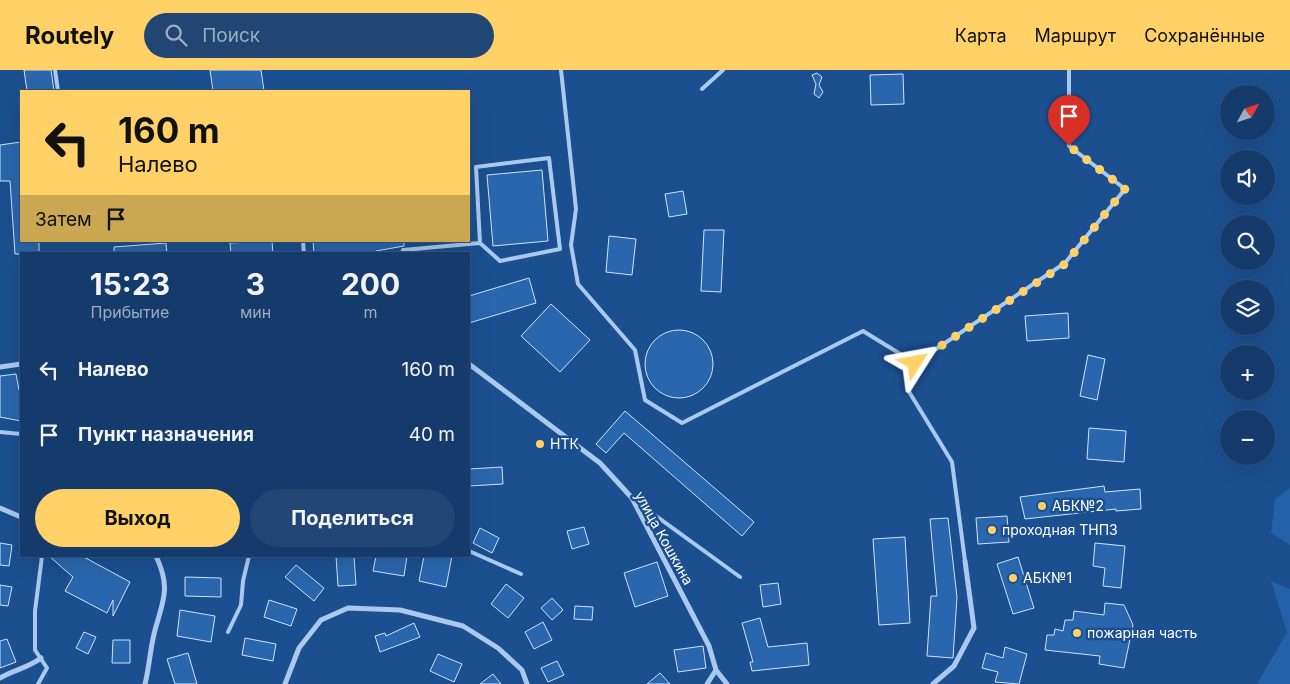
<!DOCTYPE html>
<html lang="ru">
<meta charset="utf-8">
<style>
body{margin:0;font-family:Inter,sans-serif;background:#214673;color:#f1f3f6;height:100vh;display:flex;flex-direction:column;font-size:19px;white-space:nowrap}
*{box-sizing:border-box;margin:0}
p{font-size:16px;color:#9dadc1}
.icon{flex:none;width:28px;height:28px;fill:none;stroke:currentColor;stroke-width:2;stroke-linecap:round;stroke-linejoin:round}
.map{position:relative;flex:1;overflow:hidden}
.drawer{position:absolute;left:20px;top:182px;width:450px;height:305px;display:flex;flex-direction:column;background:#143b6b;border-radius:0px;box-shadow:0 5px 20px #0002,0 0 0 1px #33557e}
.drawer>*{flex:none}
.hud{position:absolute;left:20px;top:20px;width:450px;height:152px;border-radius:0px;box-shadow:0 5px 20px #0002,0 0 0 1px #33557e;background:#ffd166;color:#111;overflow:hidden}
.needle{width:32px;rotate:50deg}
.fabs{position:absolute;left:1220px;top:15px;display:grid;gap:10px}
.fabs a{display:grid;place-items:center;width:55px;height:55px;border-radius:50%;background:#143b6b;box-shadow:0 5px 20px #0002,0 0 0 1px #33557e;font-size:25px}
.pin{position:absolute;display:grid;place-items:center;width:42px;height:42px;color:#fff;margin:-51px -21px;border-radius:50% 50% 50% 0;rotate:-45deg;box-shadow:0 0 5px #0007}
.pin .icon{rotate:45deg}
.me{position:absolute;width:55px;margin:-28px;rotate:56deg;stroke-linejoin:round;filter:drop-shadow(0 0 4px #0008)}
.turn{display:flex;align-items:center;gap:18px;height:105px;padding:0 15px;font-size:22px}
.turn .icon{width:65px;height:65px;stroke-width:2.5}
.turn b{display:block;font-size:35px;line-height:42px}
.then{display:flex;align-items:center;height:48px;padding:0 15px;background:#0003;gap:10px;font-size:19px}
.eta{display:flex;justify-content:space-evenly;align-items:center;height:85px;text-align:center}
.eta b{font-size:30px;font-weight:700;line-height:35px}
.cta{display:flex;gap:10px;margin-top:auto;padding:10px 15px}
.cta a{flex:1;height:58px;border-radius:30px;background:#ffd166;color:#111;font-size:20px;font-weight:700;line-height:58px;text-align:center}
.cta a+a{background:#214673;color:#f1f3f6}
ul{padding:0;list-style:none}
li{display:flex;align-items:center;gap:15px;height:65px;padding:0 15px}
li div{flex:1}
li b{display:block;font-size:19px}
li em{font-style:normal}
header{display:flex;align-items:center;gap:30px;box-sizing:border-box;height:70px;padding:0 25px;background:#ffd166;color:#111}
header strong{font-size:24px}
nav{display:flex;gap:28px;margin-inline-start:auto;font-size:18px}
.search{width:350px;height:45px;background:#214673;display:flex;align-items:center;gap:12px;box-sizing:border-box;padding:0 18px;border-radius:28px;color:#9dadc1;font-size:19px}
.map>svg:first-child{display:block}
.green{fill:#2461a8}
.building{fill:#2a66ad;stroke:#cfe3fa}
.lines{fill:none;stroke-linecap:round;stroke-linejoin:round}
.lane{stroke:#a9c9ee;stroke-width:4}
.street{stroke:#a9c9ee;stroke-width:5}
.route{stroke:#ffd166;stroke-width:9;stroke-dasharray:0 16.2}
.poi-dot{fill:#ffd166;stroke:#1b4f8f;stroke-width:2}
.labels{text-anchor:middle;stroke-width:5;stroke-linejoin:round;paint-order:stroke}
.poi-label{font-size:14px;fill:#fff;stroke:#1b4f8f;text-anchor:start}
.street-label{font-size:14px;fill:#fff;stroke:#1b4f8f}
</style>
<header>
<strong>Routely</strong>
<div class="search"><svg class="icon" aria-label="search" viewBox="0 0 24 24"><circle cx="10" cy="10" r="6"/><path d="M15 15l6 6"/></svg>Поиск</div>
<nav><a>Карта</a><a>Маршрут</a><a>Сохранённые</a></nav>
</header>
<div class="map">
<svg width="1290" height="614" viewBox="0 0 1290 614">
<rect width="100%" height="100%" fill="#1b4f8f"/>
<path class="green" d="M1290 418V475L1271 463 1275 429Z
M1271 511 1290 519V614H1257L1287 562Z"/>
<path class="building" d="M24 0H51L54 21H27Z
M210 0H261L264 21H213Z
M817 3 822 7 819 15 823 22 819 28 814 24 816 14 812 5Z
M903 4 904 34 871 35 870 5Z
M21 72V171H39V184H15L10 111H0V75Z
M542 100 548 171 493 176 487 105Z
M683 121 687 144 669 147 665 124Z
M704 160H724L721 222 701 221Z
M609 166 636 169 632 205 606 202Z
M272 171 273 184H231L230 173Z
M313 171H404V176L376 181V184H314Z
M166 173 167 184H114V177Z
M529 208 536 233 469 253V226Z
M551 234 590 270 560 302 521 266Z
M1068 243 1069 268 1027 271 1025 246Z
M645 294a34 34 0 1 1 68 0a34 34 0 1 1-68 0Z
M1088 285 1105 289 1097 330 1080 326Z
M16 304 19 320 21 319V351L0 347V306Z
M625 341 754 452 742 466 624 363 606 383 596 374Z
M1089 358 1126 361 1124 392 1087 389Z
M502 397 503 414 469 416V399Z
M1104 416 1105 422 1140 419 1141 439 1116 441V439L1025 449 1020 427Z
M1007 446 1009 472 978 474 976 448Z
M948 448 957 527 953 588 927 586 931 526H937L930 449Z
M584 457 589 474 572 479 567 461Z
M480 458 499 468 492 483 473 473Z
M905 467 910 553 879 555 873 469Z
M0 473 12 475 9 496 0 495Z
M1095 473 1125 476 1121 518 1103 516 1105 498 1093 496Z
M49 486H82L130 512 113 546V530L107 543 65 521 73 507Z
M336 486H354L356 515 338 516Z
M376 486H407L404 506 373 501Z
M424 486H452L446 517 419 511Z
M1018 487 1034 538 1013 544 997 494Z
M657 492 668 526 635 537 624 503Z
M296 495 324 518 314 531 285 507Z
M185 507 221 508V527L185 526Z
M778 513 781 534 763 537 760 515Z
M506 514 524 528 508 548 491 534Z
M0 515 12 517 8 536 0 535Z
M552 528 563 540 552 550 541 538Z
M269 530 297 539 291 556 264 547Z
M1105 533 1124 535 1133 555 1124 598 1099 594 1100 586 1045 580 1047 565H1054L1055 559 1063 561 1065 550H1073L1074 541 1104 545Z
M575 536 593 537 592 550 574 549Z
M180 540 215 546 211 572 177 566Z
M760 548 768 577 807 573 809 595 752 601 750 592H753L742 553Z
M543 552 552 570 534 579 525 562Z
M414 553 420 567 380 582 375 566 385 563 386 566Z
M84 562 96 567 88 584 76 578Z
M245 568 276 574 273 591 242 585Z
M7 569 16 592 0 598V571Z
M113 570H130V593H112Z
M703 576 706 598 678 602 674 580Z
M1005 577 1027 584 1019 614 995 612 998 602 982 598 986 583 1003 588Z
M188 583 197 614H175L167 589Z
M438 584 462 594 454 612 430 601Z
M557 591 564 605 548 612 541 598Z
M660 603 670 614H647Z
M493 604 501 614H480Z"/>
<g class="lines">
<path class="lane" d="M55 0 58 21
M561 0 576 139 571 175 578 214 635 280 645 330 682 353 863 261 915 293 908 320 952 392 965 491
M702 19 723 0
M303 171 304 184
M402 184 403 180 480 173 500 191 560 179 549 88 476 97 480 173
M915 293 1065 193 1125 119 1069 76V0
M0 362 21 364
M634 430 740 507
M469 481 521 504
M228 562 241 535 243 511 249 486
M38 614 47 598 35 580V541L42 486"/>
<path class="street" d="M469 294 600 393 632 428 709 576 716 600 727 614
M0 297 21 294
M0 438 21 447
M0 608C13 600 28 598 41 588
M145 614C149 598 150 581 154 564 162 532 172 520 156 486
M285 614 299 578 321 550 348 538 400 540 463 556 498 578 522 600 527 614
M707 614 716 600
M933 614 954 596 974 558 965 491"/>
</g>
<g class="lines">
<path class="route" d="M915 293 1065 194 1125 119 1069 76"/>
</g>
<g class="poi-dot">
<circle cx="540" cy="374" r="5"/>
<circle cx="1042" cy="436" r="5"/>
<circle cx="992" cy="460" r="5"/>
<circle cx="1013" cy="508" r="5"/>
<circle cx="1077" cy="563" r="5"/>
</g>
<g class="labels">
<g class="poi-label">
<text x="550" y="379">НТК</text>
<text x="1052" y="441">АБК№2</text>
<text x="1002" y="465">проходная ТНПЗ</text>
<text x="1023" y="513">АБК№1</text>
<text x="1087" y="568">пожарная часть</text>
</g>
<g class="street-label">
<text transform="translate(664 468) rotate(61)" y="5">улица Кошкина</text>
</g>
</g>
</svg>
<div class="fabs">
<a><svg class="needle" viewBox="-14 -14 28 28"><path d="M0-13l5 13h-10z" fill="#e53935"/><path d="M0 13l5-13h-10z" fill="#9dadc1"/></svg></a>
<a><svg class="icon" aria-label="sound" viewBox="0 0 24 24"><path d="M4 9h4l5-4v14l-5-4H4zM17 9q2 3 0 6"/></svg></a>
<a><svg class="icon" aria-label="search" viewBox="0 0 24 24"><circle cx="10" cy="10" r="6"/><path d="M15 15l6 6"/></svg></a>
<a><svg class="icon" aria-label="layers" viewBox="0 0 24 24"><path d="M12 4l9 5-9 5-9-5zM3 14l9 5 9-5"/></svg></a>
<a>+</a>
<a>−</a>
</div>
<div class="pin" style="left:1069px;top:76px;background:#d93025"><svg class="icon" aria-label="arrive" viewBox="0 0 24 24"><path d="M6 21V4h12l-3 4 3 4H6"/></svg></div>
<svg class="me" style="left:915px;top:293px" viewBox="-20 -20 40 40"><path d="M0-17L14 15 0 8-14 15z" fill="#ffd166" stroke="#fff" stroke-width="4"/></svg>
<div class="hud">
<div class="turn"><svg class="icon" aria-label="left" viewBox="0 0 24 24"><path d="M17 20v-9H6M10 6l-5 5 5 5"/></svg><div><b>160 m</b>Налево</div></div>
<div class="then">Затем<svg class="icon" aria-label="arrive" viewBox="0 0 24 24"><path d="M6 21V4h12l-3 4 3 4H6"/></svg></div>
</div>
<section class="drawer">
<div class="eta">
<div><b>15:23</b><p>Прибытие</p></div>
<div><b>3</b><p>мин</p></div>
<div><b>200</b><p>m</p></div>
</div>
<ul>
<li><svg class="icon" aria-label="left" viewBox="0 0 24 24"><path d="M17 20v-9H6M10 6l-5 5 5 5"/></svg><div><b>Налево</b></div><em>160 m</em></li>
<li><svg class="icon" aria-label="arrive" viewBox="0 0 24 24"><path d="M6 21V4h12l-3 4 3 4H6"/></svg><div><b>Пункт назначения</b></div><em>40 m</em></li>
</ul>
<div class="cta"><a>Выход</a><a>Поделиться</a></div>
</section>
</div>
